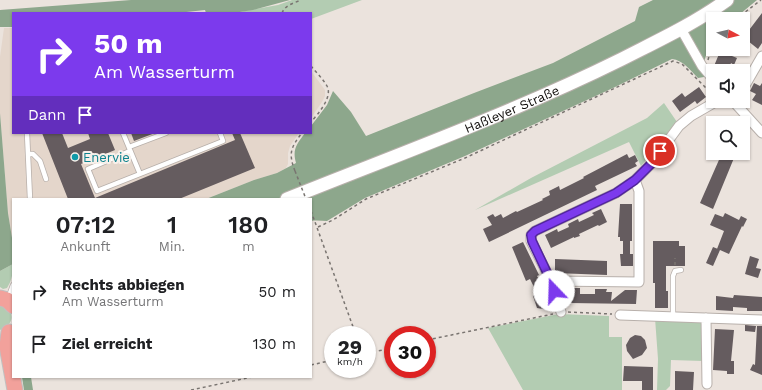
<!DOCTYPE html>
<html lang="de">
<meta charset="utf-8">
<style>
body{margin:0;font-family:"Work Sans",sans-serif;background:#f6f6f6;color:#202124;height:100vh;display:flex;flex-direction:column;font-size:15px;white-space:nowrap}
*{box-sizing:border-box;margin:0}
p{font-size:13px;color:#757577}
.icon{flex:none;width:22px;height:22px;fill:none;stroke:currentColor;stroke-width:2;stroke-linecap:round;stroke-linejoin:round}
.map{position:relative;flex:1;overflow:hidden}
.panel{position:absolute;left:12px;top:198px;width:300px;height:180px;display:flex;flex-direction:column;background:#fff;border-radius:0px;box-shadow:0 1px 3px #0004}
.panel>*{flex:none}
.top-card{position:absolute;left:12px;top:12px;width:300px;height:122px;border-radius:0px;box-shadow:0 1px 3px #0004;background:#7c3aed;color:#fff;overflow:hidden}
.needle{width:26px;rotate:97deg}
.buttons{position:absolute;left:706px;top:12px;display:grid;gap:8px}
.buttons a{display:grid;place-items:center;width:44px;height:44px;border-radius:0px;background:#fff;box-shadow:0 1px 3px #0004;font-size:20px}
.speed{position:absolute;left:324px;top:326px;display:flex;gap:8px;font-size:20px;font-weight:700;text-align:center}
.speed>*{display:grid;place-content:center;width:52px;height:52px;border-radius:50%;background:#fff;box-shadow:0 1px 3px #0004;line-height:1}
.speed small{font-size:10px;font-weight:400}
.speed .limit{border:6px solid #d22;background:#fff;color:#111}
.pin{position:absolute;display:grid;place-items:center;width:34px;height:34px;color:#fff;margin:-17px;border:2px solid #fff;border-radius:50%;box-shadow:0 1px 4px #0007}
.me{position:absolute;width:44px;margin:-22px;rotate:339deg;stroke-linejoin:round;filter:drop-shadow(0 0 3px #0008)}
.turn{display:flex;align-items:center;gap:14px;height:84px;padding:0 16px;font-size:18px}
.turn .icon{width:52px;height:52px;stroke-width:2.5}
.turn b{display:block;font-size:28px;line-height:34px}
.then{display:flex;align-items:center;height:38px;padding:0 16px;background:#0003;gap:8px;font-size:15px}
.eta{display:flex;justify-content:space-evenly;align-items:center;height:68px;text-align:center}
.eta b{font-size:24px;font-weight:600;line-height:28px}
ul{padding:0;list-style:none}
li{display:flex;align-items:center;gap:12px;height:52px;padding:0 16px}
li div{flex:1}
li b{display:block;font-size:15px}
li em{font-style:normal}
.map>svg:first-child{display:block}
.built{fill:#e4d6cb}
.green{fill:#b3ccb2}
.forest{fill:#8da78c}
.building{fill:#655c5f}
.lines{fill:none;stroke-linecap:round;stroke-linejoin:round}
.service-casing{stroke:#b8b0ab;stroke-width:6}
.minor-casing{stroke:#b8b0ab;stroke-width:11}
.secondary-casing{stroke:#b8b0ab;stroke-width:15}
.primary-casing{stroke:#c1c0c0;stroke-width:17}
.path{stroke:#797470;stroke-width:1.5;stroke-dasharray:3 3;stroke-linecap:butt}
.service{stroke:#fff;stroke-width:4.5}
.minor{stroke:#fff;stroke-width:9}
.secondary{stroke:#fff;stroke-width:13}
.primary{stroke:#f2a19b;stroke-width:15}
.path-bridge{stroke:#797470;stroke-width:1.5;stroke-dasharray:3 3;stroke-linecap:butt}
.route-casing{stroke:#51269a;stroke-width:10}
.route{stroke:#7c3aed;stroke-width:7}
.culture-dot{fill:#0f9aa8;stroke:#f8f0ea;stroke-width:1.5}
.labels{text-anchor:middle;stroke-width:4;stroke-linejoin:round;paint-order:stroke}
.street-label{font-size:13px;fill:#100d0b;stroke:#f8f0ea}
.culture-label{font-size:13px;fill:#0d838f;stroke:#f8f0ea;text-anchor:start}
</style>
<div class="map">
<svg width="762" height="390" viewBox="0 0 762 390">
<rect width="100%" height="100%" fill="#ebe3dd"/>
<path class="built" d="M4 28H13V133H299L290 146 288 153V164L286 168 277 173 254 180 206 199H13V244L8 213 0 113V57Z
M311 71 325 90V96L322 102 311 118Z"/>
<path class="green" d="M292 0H362L311 19V13H233L278 5Z
M664 103 677 122 641 166 629 142 475 210 531 178 647 118Z
M13 264C13 273 12 280 7 288L3 289 0 287V271Z
M0 303C3 305 9 308 10 312 15 320 7 328 0 330Z
M559 314 609 316V337H622V390H523L488 328Z
M655 318 698 320 701 322 703 361 671 360 670 386 666 390H657L658 359Z"/>
<path class="forest" d="M131 0H290L253 10 233 13H206L205 10 177 13H13V27H0V10Z
M653 0H757L734 19H713V37L710 41 705 59 704 77 698 78C691 71 683 60 672 59L613 88 465 156 365 198 327 221C322 221 317 220 311 221V199H206L254 180 277 173 296 163C292 149 297 144 305 133H311V126L327 105 333 91 351 112 366 136 474 93 553 63 635 21 639 7Z
M0 113 8 213 13 244V264L0 271Z
M22 377H31L33 390H24Z"/>
<path class="building" d="M762 13V43L758 49 748 41 743 49V38Z
M719 54 726 56 727 54 737 58 734 65 731 63 728 71 714 66Z
M754 83 760 86 762 83V105L752 100 756 94 750 91Z
M699 87 706 97 697 104 695 101 680 112 672 101 682 93 685 97Z
M42 133H62L68 148 90 139 88 133H108L115 150 81 164 95 198 235 140 232 133H240L255 168 179 199H68Z
M131 133H155L134 141Z
M722 153 734 158 713 209 700 203Z
M627 154 629 158 635 155 638 161 635 163 637 166 595 186 597 190 489 242 483 229 492 225 487 217 493 214 495 217 501 214 503 218 516 211 517 212 543 200 542 199 550 195 549 191 559 186 560 190 584 178 583 177Z
M620 204H632V241H630V254H633V266H621L620 254H623V241H620V237H618Z
M601 209 607 222 599 226 598 225 579 234 580 236 574 238V237L551 248 545 235 557 229 558 232 569 227 568 224 578 219 579 222 594 215 592 213Z
M725 213 739 220 741 216 747 219 743 227 742 226 729 254 720 250 713 266 706 263 713 247 718 249H717L724 231 710 225 715 214 723 217Z
M653 241H679V246H685V266H666V291H668V308H655V283H653Z
M523 242 539 275 537 276 545 292H546L550 304 543 309 537 308 533 296 537 293 530 279 526 281 512 247Z
M750 256 759 259 756 268 761 269 758 278 745 274Z
M555 259 607 261V275L555 273Z
M571 288H580V294H595V289H607L606 292H612L611 301 625 290H637L636 304 570 303Z
M734 295 762 297V311H747V308L733 307V311L716 310V296L733 298Z
M745 325 756 326 755 332 745 331Z
M757 326H762V375L750 370 753 364 755 365Z
M715 329 734 330 731 361H734V374H727V371L713 370Z
M635 335 641 336 645 340 647 348 642 355 633 359 627 351 626 345 630 338Z
M624 366 653 367V390H642V381H623Z
M675 371 694 372 693 390H675Z"/>
<g class="lines">
<defs>
<path id="service" d="M27 133 30 199
M123 133 140 174 223 141 220 133
M129 147 166 133
M130 151 88 169 97 191 140 174
M28 154H33L40 161 46 179
M8 299 13 285
M673 316V276L675 271 681 270"/>
<path id="minor" d="M681 29 702 66 713 79
M743 89 762 56
M733 101 762 133
M635 180 639 191V282L551 281 531 241V235L535 231 616 193 635 180 651 164 679 126 691 116 717 101
M551 281 561 312
M620 315 762 320
M706 318 707 384"/>
<g id="secondary">
<path id="s1" d="M287 199C399 154 513 113 622 59 657 41 694 24 727 0"/>
</g>
<path id="primary" d="M0 298 7 300 13 306
M9 332 7 346 15 390"/>
</defs>
<use href="#service" class="service-casing"/>
<use href="#minor" class="minor-casing"/>
<use href="#secondary" class="secondary-casing"/>
<use href="#primary" class="primary-casing"/>
<path class="path" d="M282 13C285 5 294 3 301 0
M736 19 761 0
M708 60 713 41
M311 66C316 72 323 79 327 86 333 97 318 114 311 122
M295 171C288 153 291 147 302 133
M311 211 356 335
M318 227 333 220 366 199 465 158 673 61 682 64 712 94
M675 265V258
M568 312 612 314
M427 340 553 314
M367 353 393 348
M311 365 333 360
M191 390 252 377"/>
<use href="#service" class="service"/>
<use href="#minor" class="minor"/>
<use href="#secondary" class="secondary"/>
<use href="#primary" class="primary"/>
<path class="path-bridge" d="M295 171 306 199"/>
</g>
<g class="lines">
<defs>
<path id="route" d="M554 291 551 281 532 241 531 235 535 231 616 193 635 180 651 164 660 151"/>
</defs>
<use href="#route" class="route-casing"/>
<use href="#route" class="route"/>
</g>
<circle class="culture-dot" cx="75" cy="157" r="4"/>
<g class="labels">
<g class="street-label">
<text dy="5" stroke="none"><textPath href="#s1" startOffset="242">Haßleyer Straße</textPath></text>
</g>
<g class="culture-label">
<text x="83" y="162">Enervie</text>
</g>
</g>
</svg>
<div class="buttons">
<a><svg class="needle" viewBox="-14 -14 28 28"><path d="M0-13l5 13h-10z" fill="#e53935"/><path d="M0 13l5-13h-10z" fill="#757577"/></svg></a>
<a><svg class="icon" aria-label="sound" viewBox="0 0 24 24"><path d="M4 9h4l5-4v14l-5-4H4zM17 9q2 3 0 6"/></svg></a>
<a><svg class="icon" aria-label="search" viewBox="0 0 24 24"><circle cx="10" cy="10" r="6"/><path d="M15 15l6 6"/></svg></a>
</div>
<div class="speed"><div>29<small>km/h</small></div><div class="limit">30</div></div>
<div class="pin" style="left:660px;top:151px;background:#d93025"><svg class="icon" aria-label="arrive" viewBox="0 0 24 24"><path d="M6 21V4h12l-3 4 3 4H6"/></svg></div>
<svg class="me" style="left:554px;top:291px" viewBox="-20 -20 40 40"><circle r="19" fill="#fff"/><path d="M0-13L10 11 0 6-10 11z" fill="#7c3aed"/></svg>
<div class="top-card">
<div class="turn"><svg class="icon" aria-label="right" viewBox="0 0 24 24"><path d="M7 20v-9h11M14 6l5 5-5 5"/></svg><div><b>50 m</b>Am Wasserturm</div></div>
<div class="then">Dann<svg class="icon" aria-label="arrive" viewBox="0 0 24 24"><path d="M6 21V4h12l-3 4 3 4H6"/></svg></div>
</div>
<section class="panel">
<div class="eta">
<div><b>07:12</b><p>Ankunft</p></div>
<div><b>1</b><p>Min.</p></div>
<div><b>180</b><p>m</p></div>
</div>
<ul>
<li><svg class="icon" aria-label="right" viewBox="0 0 24 24"><path d="M7 20v-9h11M14 6l5 5-5 5"/></svg><div><b>Rechts abbiegen</b><p>Am Wasserturm</p></div><em>50 m</em></li>
<li><svg class="icon" aria-label="arrive" viewBox="0 0 24 24"><path d="M6 21V4h12l-3 4 3 4H6"/></svg><div><b>Ziel erreicht</b></div><em>130 m</em></li>
</ul>
</section>
</div>
